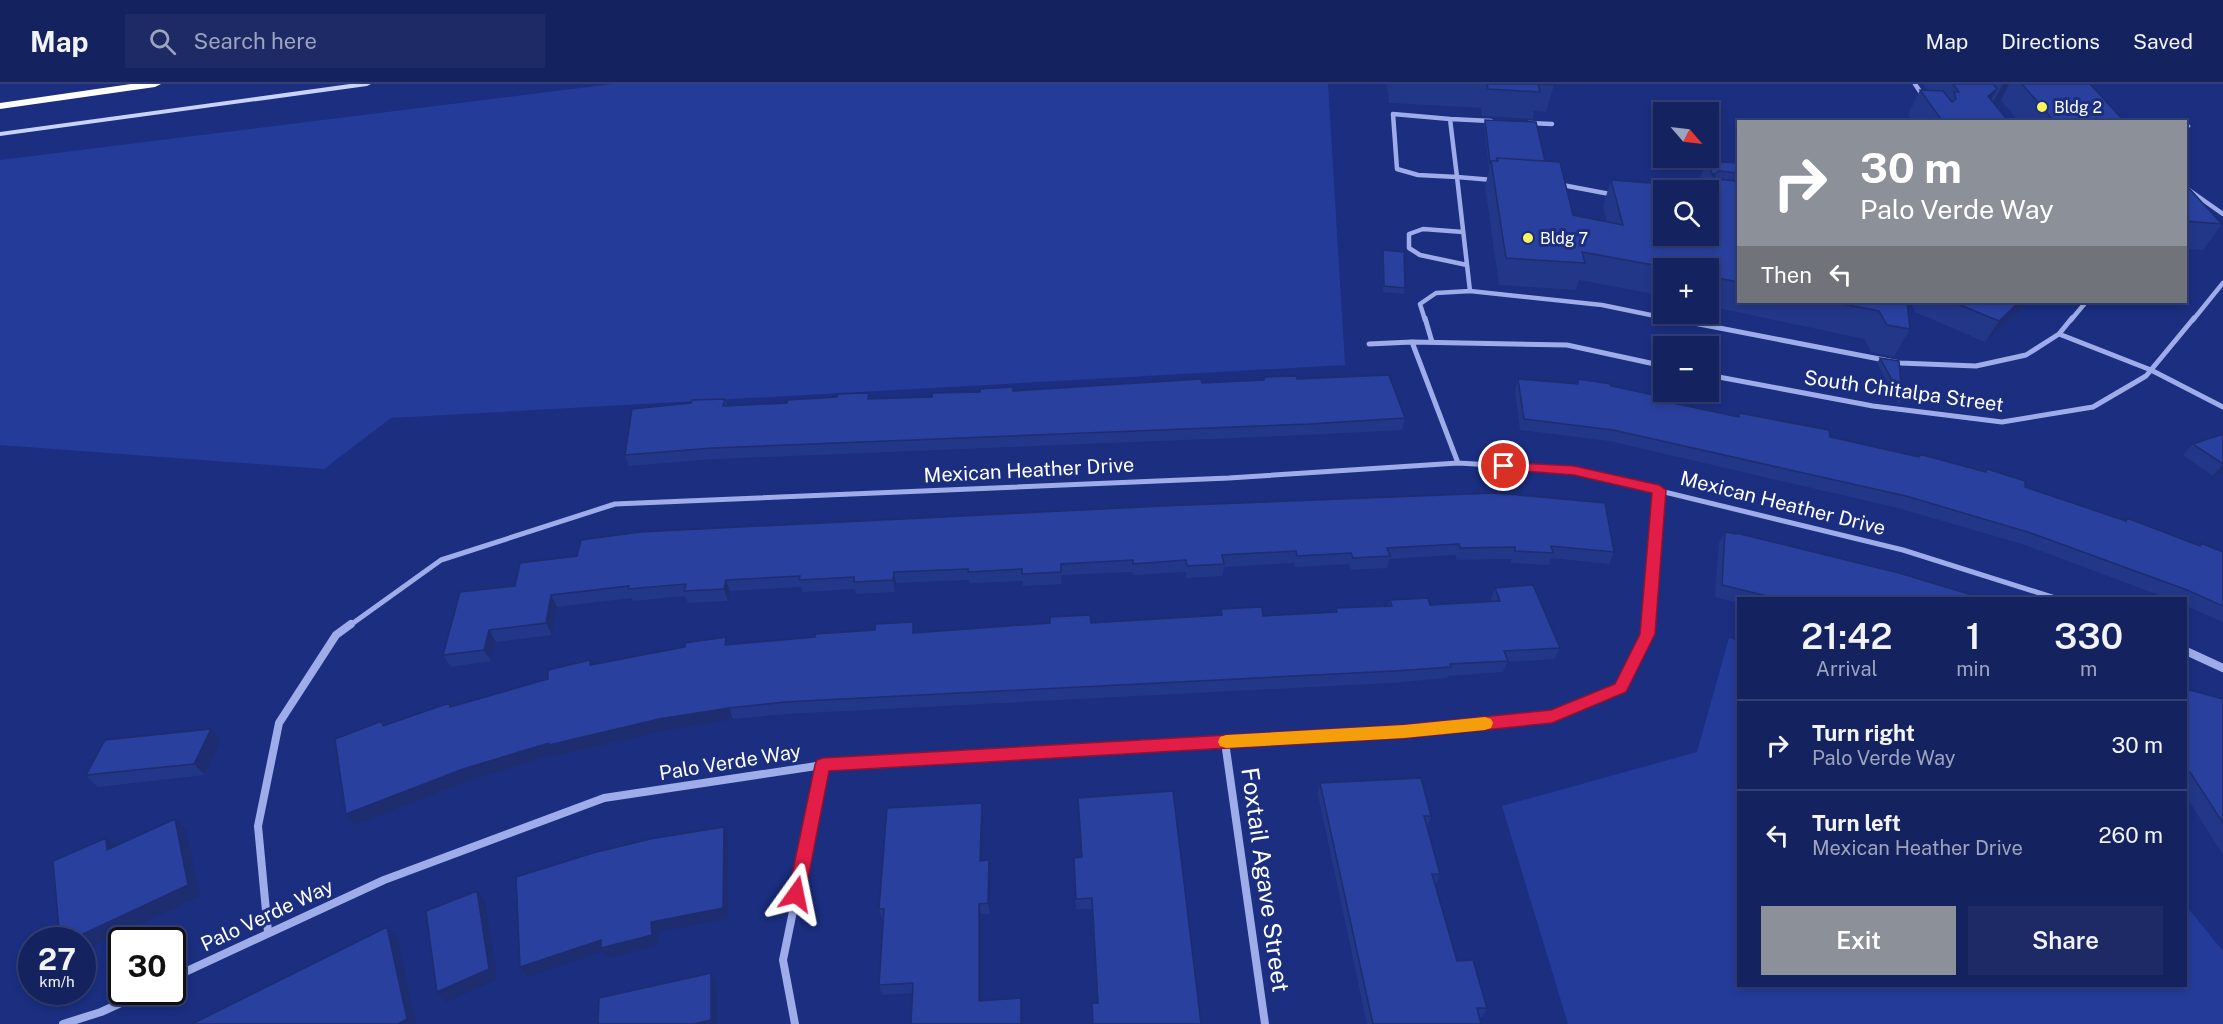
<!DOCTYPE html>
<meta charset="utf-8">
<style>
body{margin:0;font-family:"Public Sans",sans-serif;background:#1d2a66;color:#f1f3f6;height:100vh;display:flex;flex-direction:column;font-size:22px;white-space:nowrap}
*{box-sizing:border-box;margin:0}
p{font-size:20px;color:#9da4bd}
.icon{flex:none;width:33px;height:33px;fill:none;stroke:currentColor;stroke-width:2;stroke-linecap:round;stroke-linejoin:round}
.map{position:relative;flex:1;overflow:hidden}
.details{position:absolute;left:1737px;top:513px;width:450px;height:390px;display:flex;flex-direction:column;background:#142260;border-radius:0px;box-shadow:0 3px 9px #0003,0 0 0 2px #333f75}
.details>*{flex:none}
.guide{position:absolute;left:1737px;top:36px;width:450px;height:183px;border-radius:0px;box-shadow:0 3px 9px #0003,0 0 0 2px #333f75;background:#8c9099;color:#fff;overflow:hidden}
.needle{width:39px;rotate:118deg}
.tools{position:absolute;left:1653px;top:18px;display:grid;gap:12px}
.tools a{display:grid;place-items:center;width:66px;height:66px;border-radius:0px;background:#142260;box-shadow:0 3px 9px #0003,0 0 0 2px #333f75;font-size:30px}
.speed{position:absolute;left:18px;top:843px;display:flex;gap:12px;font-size:30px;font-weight:700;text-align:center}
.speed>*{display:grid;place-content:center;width:78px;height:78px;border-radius:50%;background:#142260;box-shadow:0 3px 9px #0003,0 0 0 2px #333f75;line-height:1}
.speed small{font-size:15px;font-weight:400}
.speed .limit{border:3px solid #111;border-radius:9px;background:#fff;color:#111}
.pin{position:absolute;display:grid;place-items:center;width:51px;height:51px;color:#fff;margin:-26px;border:3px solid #fff;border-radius:50%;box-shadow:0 2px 6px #0007}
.me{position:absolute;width:66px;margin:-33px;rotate:12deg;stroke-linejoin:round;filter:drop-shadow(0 0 4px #0008)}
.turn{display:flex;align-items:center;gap:21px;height:126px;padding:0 24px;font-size:27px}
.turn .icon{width:78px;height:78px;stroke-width:2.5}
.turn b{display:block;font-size:42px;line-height:51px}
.then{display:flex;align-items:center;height:57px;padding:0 24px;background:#0003;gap:12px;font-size:22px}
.eta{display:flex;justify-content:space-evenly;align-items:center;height:102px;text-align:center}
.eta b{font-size:36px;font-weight:600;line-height:42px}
.action{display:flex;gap:12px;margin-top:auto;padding:12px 24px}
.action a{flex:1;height:69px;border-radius:0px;background:#8c9099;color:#fff;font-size:24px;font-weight:600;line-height:69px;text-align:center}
.action a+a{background:#1d2a66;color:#f1f3f6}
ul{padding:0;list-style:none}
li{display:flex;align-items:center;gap:18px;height:90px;padding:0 24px;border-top:2px solid #333f75}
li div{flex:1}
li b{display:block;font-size:22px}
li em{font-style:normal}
header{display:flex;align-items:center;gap:36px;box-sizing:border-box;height:84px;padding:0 30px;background:#142260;border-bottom:2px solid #333f75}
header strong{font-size:28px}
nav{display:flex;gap:33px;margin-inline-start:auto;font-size:21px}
.search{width:420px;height:54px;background:#1d2a66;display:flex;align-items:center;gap:15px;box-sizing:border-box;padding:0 21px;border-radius:0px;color:#9da4bd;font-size:22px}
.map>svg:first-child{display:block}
.green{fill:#243b99}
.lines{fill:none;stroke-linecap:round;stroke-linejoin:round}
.lane{stroke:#9eadea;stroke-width:3}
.street-far2{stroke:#9eadea;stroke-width:4.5}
.street-far1{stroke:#9eadea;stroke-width:5}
.street{stroke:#9eadea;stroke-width:8}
.secondary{fill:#c9d2f8;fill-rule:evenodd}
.highway{fill:#fff;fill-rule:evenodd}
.wall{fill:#233789}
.shaded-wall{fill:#1d2d6f}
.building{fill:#29409f;stroke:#1d2d6f;stroke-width:1.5;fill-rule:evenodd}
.route{fill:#e11d48;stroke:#92132f;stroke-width:1.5}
.slow{fill:#f59e0b}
.poi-dot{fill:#fcf55a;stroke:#1b2e80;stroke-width:2}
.labels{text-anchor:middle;stroke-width:6;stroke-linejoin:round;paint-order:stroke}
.far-poi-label{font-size:16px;fill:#fff;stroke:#1b2e80;text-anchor:start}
.street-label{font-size:20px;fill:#fff;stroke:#1b2e80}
.near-street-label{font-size:24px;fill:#fff;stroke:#1b2e80}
</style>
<header>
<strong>Map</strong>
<div class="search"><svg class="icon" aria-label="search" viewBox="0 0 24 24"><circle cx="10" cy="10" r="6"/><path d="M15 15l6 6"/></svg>Search here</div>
<nav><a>Map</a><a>Directions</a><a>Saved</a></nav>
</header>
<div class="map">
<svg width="2223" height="940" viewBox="0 0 2223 940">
<rect width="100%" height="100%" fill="#1b2e80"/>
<path class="green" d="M612 0H1328L1345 281 391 334 324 385 0 361V76Z
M1729 554 1738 557V902H2186V822L2223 867V940H1568L1502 722 1697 668Z"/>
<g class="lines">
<path class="lane" d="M2186 42H2189"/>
<path class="street-far2" d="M1915 0 1923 12
M1393 30 1450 35 1457 93 1418 91 1397 85Z
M1450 35 1491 37
M1529 39 1552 40
M1557 100 1615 111
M2186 104 2223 130
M1463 148 1423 145 1409 150V164L1420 171 1467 181
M1470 207 1602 221 1675 236
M1425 236 1420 220 1436 209 1470 207 1457 93 1493 96
M2071 236 2086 218
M2193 236 2223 199"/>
<path class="street-far1" d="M1425 234 1432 258
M1668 234 1900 279 1976 282 2026 271 2059 250
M2072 234 2059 250 2151 286 2223 323
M1412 258 1458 379
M1369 260 1412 258 1567 261 1664 282
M1708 291 1873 322 2002 338 2093 323 2146 292 2194 234
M349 542 441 476 615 420 1229 394 1458 379 1574 386 1903 466 2055 514
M1648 542 1659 406"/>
<path class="street" d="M2186 567 2223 584
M1225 658 1265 940
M268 848 258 742 279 639 336 551 351 540
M172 894 384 796 604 714 823 681 1403 648 1552 633 1621 604 1647 550 1648 540
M63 940 101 928 145 908
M795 940 783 876 823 681"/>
<path class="secondary" d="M350 0H371L367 2 0 52V48Z"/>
<path class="highway" d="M131 0H161L155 3 0 25V19Z"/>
</g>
<path class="wall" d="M1387 0H1553L1554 1 1546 28 1534 27 1533 35 1482 32 1481 24 1389 19Z
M1923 0H2090L2125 38H2019L2001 16 1995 20 2009 38H1912L1908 31 1920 6 1928 7Z
M1485 36 1545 77 1573 131 1607 138 1603 122 1611 96 1697 102 1707 77 1738 79V218H1907L1910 245 1894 273 1871 268 1864 255 1708 222V184H1664V212L1579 196 1576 206 1499 201 1485 103 1489 86 1484 41Z
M2186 101 2222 140 2203 166 2186 165Z
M1383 166 1405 204 1404 210 1383 208 1382 172Z
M1911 218H2028L1985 258 1915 228Z
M1880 274 1902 314 1899 320 1877 279Z
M1264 293 1297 295 1405 334 1402 346 1307 351 716 375 629 382 625 371 725 315 727 321 932 313 1013 307 1263 296Z
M1518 295 1576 300 1578 295 1611 302 1668 318 1737 333 1739 329 1830 353 1918 372 1919 370 1985 387 1987 385 2025 403 2125 437 2127 434 2199 461 2201 459 2223 468V538L2186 522V514H2167L2022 460 1898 424 1609 357 1520 346 1515 306Z
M2223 350V388L2213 392 2183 371 2193 360Z
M1162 422 1614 468 1609 480 1551 474 1549 481 1511 479V475L1457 476 1455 471 1389 475 1387 484 1351 486 1349 480 1295 483 1294 479 1224 483 1223 492 1186 494V488L1133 491 1132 488 1061 491 1062 500 1023 502V497L969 499V496L896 499 895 508 856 510 855 505 802 508 801 503 730 507 728 517 688 519 685 512 633 517 632 514 557 523 552 551 496 558 491 577 451 583 443 571 460 508Z
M1725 448 1735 450 1736 449 1982 514H1738V519L1715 513 1719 459Z
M1495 504 1560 564 1555 575 1507 578 1503 588 1448 592 1447 594 1391 599 787 630 733 635 664 647 556 672 555 670 471 696 356 741 346 730 382 637 385 641 548 595 593 580 729 561 915 548 1091 539 1220 531 1221 525 1263 532 1335 528 1336 524 1388 522 1390 516 1430 521 1492 517 1491 515Z
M2186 605 2223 615V771L2186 712Z
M221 657 205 691 98 703 86 691Z
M1320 699 1431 732 1427 743 1440 790 1436 800H1435L1457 877 1487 924 1482 933H1479L1481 940H1367L1318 711Z
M1173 707 1097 919 1093 825H1076L1074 774 1082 773Z
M982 719 983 730 982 777 989 776 991 787 990 830H981V917L1022 924V940H911L912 909 882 911 879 901 884 836H882L879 825Z"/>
<path class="shaded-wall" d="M2003 0H2009L2001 16 1990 24Z
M1997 5 1983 30 1988 12Z
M2019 218H2028L1985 258 1999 237Z
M2223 380V388L2213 392Z
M894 488 896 499 895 508 893 496Z
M726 496 730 507 728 517 724 505Z
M551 511 557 523 552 551 546 539Z
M489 546 496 558 491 577 484 566Z
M729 624 733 635 664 647 556 672 555 670 471 696 356 741 346 730 463 685 549 659 659 635Z
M211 645 221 657 205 691 194 680Z
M982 719 983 730 982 787 980 777Z
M175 735 186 746 200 812 82 867V856H70Z
M724 743 728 754V834L657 848 658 861 607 874 603 867 528 893 520 883 651 838Z
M106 754 118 764 107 766Z
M989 776 991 787 990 830 988 819Z
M477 807 485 817 497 895 446 918 437 908Z
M979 820 981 830V927L979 917Z
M387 843 397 853 416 940H398Z
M711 889 716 899 717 940H694Z
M1021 914 1022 924V940H1021Z"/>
<path class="building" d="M1487 0H1553L1554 1 1538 0 1540 8 1488 5Z
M1953 0H1993L1997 5 1988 12 2009 38H1943L1920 6 1943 7 1952 18 1956 15 1954 8H1959Z
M2022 0H2090L2125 38H2055Z
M1485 36 1536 38 1545 77 1497 74V77H1491L1490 80Z
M1497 74 1560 78 1573 131 1623 141 1611 96 1718 104 1707 77 1738 79V89L1719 87 1714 90 1715 95 1738 97V198L1708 192V184H1670L1582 168 1585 179 1506 174 1491 77H1498ZM1664 106H1708V152H1664Z
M2186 101 2222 140 2186 137Z
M1383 166 1404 168 1405 204 1384 202Z
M1832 218H1907L1910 245 1887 241 1879 227Z
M1953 218H2019L1999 237Z
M1880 274 1899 277 1902 314Z
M1389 291 1405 334 1309 340 713 364 625 371 632 325 691 319 692 316 725 315 723 322 787 319V316L837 313V310L869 309 868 315 932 313V309L980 308V305L1013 303V307L1201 295 1202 299 1264 296V293L1296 292 1297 295Z
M1518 295 1578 300V295L1611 300V302L1668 314V318L1739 333V329L1829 346 1830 353 1919 373V370L1986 388 1987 385 2025 397V403L2126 437 2127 434 2200 462 2201 459 2223 468V522L2187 506 2031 449 1906 412 1613 346 1524 335Z
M2223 350V380L2193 360Z
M1496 409 1605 419 1614 468 1551 462 1553 469 1515 467V463L1460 464 1459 460 1387 464 1390 472 1353 474 1351 469 1297 472 1296 467 1222 471 1224 480 1187 482 1186 476 1133 480V476L1061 480V488L1022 490V485L968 488V485L894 488 893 496 854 498V493L799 496 800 492 726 496 724 505 684 507 686 500 628 505 629 502 551 511 546 539 489 546 484 566 443 571 460 508 515 502 520 479 577 472 581 456 640 448 1162 422Z
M1725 448 1736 450V449L1899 489 1982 514H1775L1722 501Z
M1533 501 1560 564 1504 567 1508 577 1450 580 1451 583 1394 587 784 618 729 624 659 635 549 661V659L463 685 346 730 335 655 382 637 383 642 449 619 450 623 548 595V586L590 576V581L685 563V559L726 553 725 561 815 553V550L875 546V540L913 538V549L1050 539V533L1090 531 1091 539 1222 531 1221 525 1262 523 1263 532 1337 528 1336 524 1392 522 1390 516 1428 514 1430 521 1500 517 1495 504Z
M2186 605 2223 615V739L2190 688H2186Z
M211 645 194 680 86 691 105 656Z
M1421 694 1431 732H1424L1440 790H1432L1457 877 1473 876 1487 924H1477L1481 940H1373L1320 699Z
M1173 707 1201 940H1093L1092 919H1098L1092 814 1076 815 1074 774 1082 773 1078 714Z
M982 719 980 777 989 776 988 819 979 820V917L1021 914V940H911L913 899 879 901 884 825H879L887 724Z
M175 735 188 801 70 856H60L53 777 106 754 107 766Z
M724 743 723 824 651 838 652 851 601 864V856L520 883 516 793 593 769 650 755Z
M477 807 489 885 437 908 426 827Z
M387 843 407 935 398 940H192Z
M711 889V936L694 940H598L599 914Z"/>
<path class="route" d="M1504 378 1574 382 1659 401 1666 406 1655 550 1626 608 1552 639 1404 654 829 687 805 810 802 816 796 818 790 816 788 810 815 681 817 676 823 674 1404 641 1551 626 1615 600 1640 550 1652 409 1574 391 1500 385 1498 382 1500 379Z"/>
<path class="slow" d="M1485 633 1491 635 1493 639 1491 644 1485 646 1404 654 1226 664 1220 662 1218 658 1220 653 1226 651 1404 641Z"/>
<g class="poi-dot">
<circle cx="2042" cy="23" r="6"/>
<circle cx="1528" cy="154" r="6"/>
</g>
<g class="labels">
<g class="far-poi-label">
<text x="2054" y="29">Bldg 2</text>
<text x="1540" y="160">Bldg 7</text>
</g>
<g class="street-label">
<text transform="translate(1904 307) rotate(8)" y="7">South Chitalpa Street</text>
<text transform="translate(1029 386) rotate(-3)" y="7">Mexican Heather Drive</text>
<text transform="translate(1783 419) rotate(14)" y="7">Mexican Heather Drive</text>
<text transform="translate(730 678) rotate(-9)" y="7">Palo Verde Way</text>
<text transform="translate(267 831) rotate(-25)" y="7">Palo Verde Way</text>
</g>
<g class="near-street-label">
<text transform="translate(1265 796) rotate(82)" y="8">Foxtail Agave Street</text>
</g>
</g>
</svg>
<div class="tools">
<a><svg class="needle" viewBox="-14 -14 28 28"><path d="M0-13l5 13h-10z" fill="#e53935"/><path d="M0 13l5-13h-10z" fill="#9da4bd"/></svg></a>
<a><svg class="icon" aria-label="search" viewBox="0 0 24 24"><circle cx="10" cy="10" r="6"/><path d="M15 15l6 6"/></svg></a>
<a>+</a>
<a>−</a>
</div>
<div class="speed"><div>27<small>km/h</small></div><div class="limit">30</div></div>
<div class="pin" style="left:1504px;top:382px;background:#d93025"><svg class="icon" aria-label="arrive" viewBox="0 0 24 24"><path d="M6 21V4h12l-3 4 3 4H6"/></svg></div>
<svg class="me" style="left:796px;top:810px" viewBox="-20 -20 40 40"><path d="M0-17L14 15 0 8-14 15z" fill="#e11d48" stroke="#fff" stroke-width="4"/></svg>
<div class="guide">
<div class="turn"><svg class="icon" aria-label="right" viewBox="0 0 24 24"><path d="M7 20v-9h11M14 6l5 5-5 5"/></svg><div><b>30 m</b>Palo Verde Way</div></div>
<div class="then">Then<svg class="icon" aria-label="left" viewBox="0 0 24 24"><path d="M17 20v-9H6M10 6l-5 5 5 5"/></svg></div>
</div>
<section class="details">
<div class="eta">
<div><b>21:42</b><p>Arrival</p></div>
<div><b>1</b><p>min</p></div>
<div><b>330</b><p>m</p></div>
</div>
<ul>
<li><svg class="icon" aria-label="right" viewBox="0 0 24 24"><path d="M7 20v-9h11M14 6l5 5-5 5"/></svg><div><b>Turn right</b><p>Palo Verde Way</p></div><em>30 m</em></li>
<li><svg class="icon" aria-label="left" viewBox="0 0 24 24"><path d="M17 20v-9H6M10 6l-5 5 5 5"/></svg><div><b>Turn left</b><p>Mexican Heather Drive</p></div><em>260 m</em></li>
</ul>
<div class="action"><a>Exit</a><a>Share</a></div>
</section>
</div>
